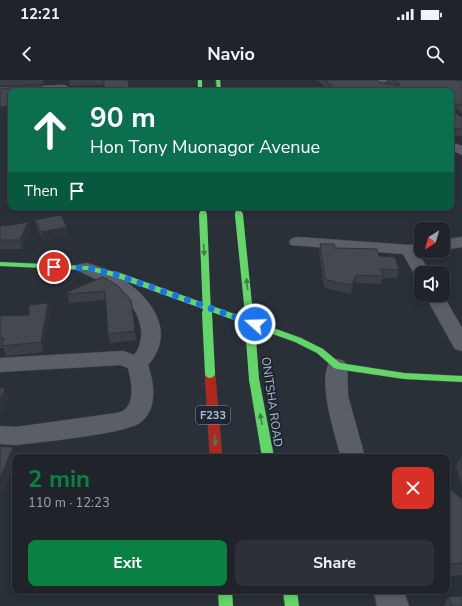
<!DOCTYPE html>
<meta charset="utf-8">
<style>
body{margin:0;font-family:"Nunito Sans",sans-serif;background:#2d3036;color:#f1f3f6;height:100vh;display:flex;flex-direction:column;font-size:15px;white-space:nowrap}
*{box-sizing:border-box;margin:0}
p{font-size:13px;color:#a2a4a8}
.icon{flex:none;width:22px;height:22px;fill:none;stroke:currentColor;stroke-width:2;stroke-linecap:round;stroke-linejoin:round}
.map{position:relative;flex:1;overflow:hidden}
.panel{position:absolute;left:12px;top:374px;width:438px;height:140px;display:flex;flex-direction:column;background:#20242a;border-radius:8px;box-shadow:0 2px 6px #0003,0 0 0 1px #3d4147}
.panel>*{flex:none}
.top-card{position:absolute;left:8px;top:8px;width:446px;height:122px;border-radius:8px;box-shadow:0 2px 6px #0003,0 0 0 1px #3d4147;background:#0b6e4f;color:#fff;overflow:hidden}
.needle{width:26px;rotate:217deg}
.controls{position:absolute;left:414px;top:142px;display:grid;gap:8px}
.controls a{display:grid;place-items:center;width:36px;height:36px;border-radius:8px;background:#20242a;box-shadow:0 2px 6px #0003,0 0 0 1px #3d4147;font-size:20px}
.pin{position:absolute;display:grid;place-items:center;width:34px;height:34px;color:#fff;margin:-17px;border:2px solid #fff;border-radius:50%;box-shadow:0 1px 4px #0007}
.me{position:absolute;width:44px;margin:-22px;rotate:290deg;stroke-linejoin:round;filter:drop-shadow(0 0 3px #0008)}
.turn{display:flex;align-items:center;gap:14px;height:84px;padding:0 16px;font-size:18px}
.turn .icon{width:52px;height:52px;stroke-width:2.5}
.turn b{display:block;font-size:28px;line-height:34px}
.then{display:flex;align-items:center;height:38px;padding:0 16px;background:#0003;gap:8px;font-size:15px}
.round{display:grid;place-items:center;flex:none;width:42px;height:42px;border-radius:8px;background:#2d3036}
.headline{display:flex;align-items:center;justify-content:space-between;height:68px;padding:0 16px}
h1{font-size:24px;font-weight:700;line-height:30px;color:#0b8043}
.button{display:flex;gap:8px;margin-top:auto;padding:8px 16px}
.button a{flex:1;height:46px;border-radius:8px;background:#0b8043;color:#fff;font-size:16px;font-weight:700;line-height:46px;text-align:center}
.button a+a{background:#2d3036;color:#f1f3f6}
.status{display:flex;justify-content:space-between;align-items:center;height:28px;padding:0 20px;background:#20242a;direction:ltr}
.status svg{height:11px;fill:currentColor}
header{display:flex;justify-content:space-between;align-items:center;height:52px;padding:0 16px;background:#20242a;font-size:18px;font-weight:700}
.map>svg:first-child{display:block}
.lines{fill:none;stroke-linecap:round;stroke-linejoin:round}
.street-casing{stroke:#484c53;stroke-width:1}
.fast-casing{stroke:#484c53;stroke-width:1}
.jam-casing{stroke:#484c53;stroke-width:1}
.street{fill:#5a5e66;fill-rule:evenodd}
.fast{fill:#63d668;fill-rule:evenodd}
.jam{fill:#b3261e;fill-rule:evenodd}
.fast-bridge-far2-casing{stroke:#484c55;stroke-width:6;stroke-linecap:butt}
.fast-bridge-far1-casing{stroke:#484c55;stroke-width:8;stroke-linecap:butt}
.fast-bridge-casing{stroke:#484c55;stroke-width:10;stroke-linecap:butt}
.fast-bridge-far2{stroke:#63d668;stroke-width:5.5}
.fast-bridge-far1{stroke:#63d668;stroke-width:8}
.fast-bridge{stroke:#63d668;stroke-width:10}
.wall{fill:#3a3f45}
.shaded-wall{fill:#303338}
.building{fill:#444950;stroke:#303338}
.oneway{fill:#407e4e}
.route{stroke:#1a73e8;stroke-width:7;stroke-dasharray:0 12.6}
.labels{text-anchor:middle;stroke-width:4;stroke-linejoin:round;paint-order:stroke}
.shield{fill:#1d2633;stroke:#878f9c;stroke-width:1}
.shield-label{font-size:11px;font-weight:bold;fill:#b4bcc9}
.street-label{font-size:12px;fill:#b4bcc9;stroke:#1d2633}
</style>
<div class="status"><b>12:21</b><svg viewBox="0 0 49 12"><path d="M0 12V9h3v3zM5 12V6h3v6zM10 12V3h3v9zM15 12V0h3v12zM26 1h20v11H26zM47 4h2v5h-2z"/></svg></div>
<header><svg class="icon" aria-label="back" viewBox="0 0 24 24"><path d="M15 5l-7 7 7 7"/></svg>Navio<svg class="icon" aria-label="search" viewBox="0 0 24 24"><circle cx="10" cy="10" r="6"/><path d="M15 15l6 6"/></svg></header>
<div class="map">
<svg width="462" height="526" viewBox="0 0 462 526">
<rect width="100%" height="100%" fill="#2a3038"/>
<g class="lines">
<defs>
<path id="street" d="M376 0H387L384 3 397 11C387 11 380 10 373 3Z
M64 5 67 6 69 8 67 10 11 11V13L0 14V8Z
M451 62 462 66V75L451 70Z
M297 157 409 165 421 164V171H428L419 174 430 193H421V198L416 197 403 174 291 165 289 162 291 159Z
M462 157V167L443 170V160Z
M87 183C128 193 187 241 148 285 154 303 158 328 141 342 127 354 39 362 16 365L0 364V346L16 347 117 333C137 329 132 303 128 288L120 285 0 292V278L123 271 134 275C140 268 142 258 141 249 136 216 107 205 81 192L79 188 81 184Z
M425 215H443L462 248V271L455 269Z
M337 279 344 281 347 286 348 316 365 377H341C335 355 317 301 330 281Z
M374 511H404L409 526H377Z"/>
<path id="fast" d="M198 0H202V11H198Z
M216 0H220L221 11H217Z
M0 182 87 186 120 193 301 258 323 269 340 283 404 293 462 296V302L404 299 337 289 334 288 317 273 295 262 115 197 87 190 0 186Z
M254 296 257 297 259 299 274 377H262L249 299 251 297Z
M218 511H232L233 526H219Z
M283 511H297L299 526H285Z"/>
<path id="jam" d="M210 290 215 293 222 377H210L205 293Z"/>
</defs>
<use href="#street" class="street-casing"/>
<use href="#fast" class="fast-casing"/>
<use href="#jam" class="jam-casing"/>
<use href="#street" class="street"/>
<use href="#fast" class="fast"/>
<use href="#jam" class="jam"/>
<defs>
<path id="fast-bridge-far2" d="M238 130 239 136
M203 131V136"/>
<path id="fast-bridge-far1" d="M203 135 207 234
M239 135 249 234"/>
<path id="fast-bridge" d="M207 233 210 293
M249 233 254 299"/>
</defs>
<use href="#fast-bridge-far2" class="fast-bridge-far2-casing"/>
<use href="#fast-bridge-far1" class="fast-bridge-far1-casing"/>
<use href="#fast-bridge" class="fast-bridge-casing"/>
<use href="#fast-bridge-far2" class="fast-bridge-far2"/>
<use href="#fast-bridge-far1" class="fast-bridge-far1"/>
<use href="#fast-bridge" class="fast-bridge"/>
</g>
<path class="wall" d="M0 0H44L43 4 0 6Z
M69 0H103V5L70 6Z
M317 0H376L379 2 389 4 386 3 387 0H456L459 1 462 0V33L457 30 452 31V32L459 36 462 37V56H454L451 54V11H330Z
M35 140 69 156 43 161 37 149Z
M0 146 30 150 22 169H0Z
M320 164 335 168 379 176 399 190 397 198H382L381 204 355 203 351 214 329 209 324 207 319 172Z
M103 197 131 220 136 260 110 263 108 254 106 220 69 223 67 212Z
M48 223 50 233 43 272 6 276 3 268H0V236L29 235Z
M460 377H462V405L456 387Z
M447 407 462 419V495L447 497Z
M448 517 462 526H444Z"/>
<path class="shaded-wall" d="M11 24V33L0 34V27Z
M28 142 30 150 22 169 20 160Z
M67 147 69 156 43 161 41 152Z
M356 195 355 203 351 214 352 205Z
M48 223 50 233 43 272 41 262Z
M5 308 9 318 0 338V320Z
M13 367 17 377H15V382L0 419V399Z"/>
<path class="building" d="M104 0H128L129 11H104Z
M325 0H376L379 2 398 6 400 4 393 0H456L459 1 462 0V25L459 24H452V32H455L459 36 462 37V48L456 49 451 45V11H338Z
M11 6H42L41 11H23L24 9 22 11H11V24L9 26 0 27V9L10 8Z
M61 135 67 147 41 152 35 140Z
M28 142 20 160H0V146L12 145Z
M320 164H334L335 168 377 169 379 176 395 177 399 190 381 189 383 196 356 195 352 205 331 201 325 199Z
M103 197 117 205 131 220 135 251 108 254 105 211 67 214V212Z
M48 223 41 262 2 266 4 258H0V236L29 235V225Z
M0 308H5L0 320Z
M0 366 13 367 0 399Z
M460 377H462V384Z
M447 407 462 419V483L447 484Z
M462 516V526H452L448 517Z"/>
<defs><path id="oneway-solid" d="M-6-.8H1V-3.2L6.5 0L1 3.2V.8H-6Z"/></defs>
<g class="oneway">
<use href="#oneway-solid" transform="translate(204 170) rotate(87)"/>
<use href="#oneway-solid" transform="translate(247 204) rotate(-96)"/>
<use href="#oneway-solid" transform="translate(261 339) rotate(-100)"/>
<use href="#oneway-solid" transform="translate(215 360) rotate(86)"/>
</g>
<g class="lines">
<path class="route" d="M54 187 88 188 117 195 255 244"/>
</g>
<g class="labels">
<rect class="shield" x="196" y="326" width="34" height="18" rx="3"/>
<g class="shield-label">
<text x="213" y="339">F233</text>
</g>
<g class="street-label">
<text transform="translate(272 322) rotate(82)" y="4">ONITSHA ROAD</text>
</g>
</g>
</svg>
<div class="controls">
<a><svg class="needle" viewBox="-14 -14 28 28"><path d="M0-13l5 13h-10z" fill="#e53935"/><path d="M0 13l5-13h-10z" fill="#a2a4a8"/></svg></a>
<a><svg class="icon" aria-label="sound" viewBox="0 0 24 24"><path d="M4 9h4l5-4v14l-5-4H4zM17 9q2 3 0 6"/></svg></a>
</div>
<div class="pin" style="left:54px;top:187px;background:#d93025"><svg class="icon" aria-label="arrive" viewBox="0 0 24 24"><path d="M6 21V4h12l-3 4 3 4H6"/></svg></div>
<svg class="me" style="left:255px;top:244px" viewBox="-20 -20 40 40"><circle r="17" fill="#1a73e8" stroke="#fff" stroke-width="3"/><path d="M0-11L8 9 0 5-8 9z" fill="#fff"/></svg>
<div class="top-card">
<div class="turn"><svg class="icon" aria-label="ahead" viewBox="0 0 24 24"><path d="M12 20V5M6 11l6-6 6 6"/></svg><div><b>90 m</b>Hon Tony Muonagor Avenue</div></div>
<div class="then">Then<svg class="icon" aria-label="arrive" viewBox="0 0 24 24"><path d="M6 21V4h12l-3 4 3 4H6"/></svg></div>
</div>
<section class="panel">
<div class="headline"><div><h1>2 min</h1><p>110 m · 12:23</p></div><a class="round" style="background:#d93025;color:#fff"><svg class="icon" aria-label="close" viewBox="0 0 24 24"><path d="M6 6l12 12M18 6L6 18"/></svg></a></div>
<div class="button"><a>Exit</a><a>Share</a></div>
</section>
</div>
